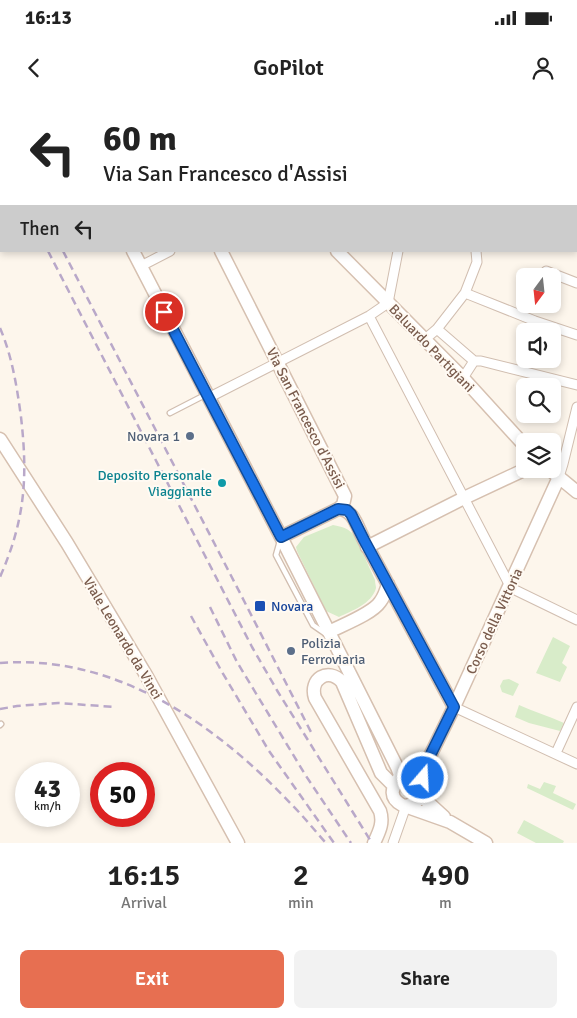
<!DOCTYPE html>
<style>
body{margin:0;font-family:Signika,sans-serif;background:#f2f2f2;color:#222;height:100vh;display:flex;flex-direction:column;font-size:19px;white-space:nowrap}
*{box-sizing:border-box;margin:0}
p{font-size:16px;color:#767676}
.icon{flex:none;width:28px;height:28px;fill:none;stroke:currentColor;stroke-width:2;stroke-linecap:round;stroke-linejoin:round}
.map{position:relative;height:743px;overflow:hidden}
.panel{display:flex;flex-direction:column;background:#fff;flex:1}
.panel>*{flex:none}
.hud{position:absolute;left:0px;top:0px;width:578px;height:152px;box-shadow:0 2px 8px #0003;background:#fff;color:#222;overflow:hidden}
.needle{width:32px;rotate:195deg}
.fabs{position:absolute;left:516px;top:168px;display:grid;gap:10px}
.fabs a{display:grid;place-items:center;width:45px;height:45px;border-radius:8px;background:#fff;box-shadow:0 2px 8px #0003;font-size:25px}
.speed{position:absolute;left:15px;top:662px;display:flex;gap:10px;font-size:25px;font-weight:700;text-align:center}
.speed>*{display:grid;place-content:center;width:65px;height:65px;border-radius:50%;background:#fff;box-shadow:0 2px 8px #0003;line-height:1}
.speed small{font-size:12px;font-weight:400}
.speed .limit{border:8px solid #d22;background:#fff;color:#111}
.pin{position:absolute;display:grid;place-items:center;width:42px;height:42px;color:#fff;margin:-21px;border:2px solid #fff;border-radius:50%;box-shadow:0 1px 5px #0007}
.me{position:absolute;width:55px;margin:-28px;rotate:19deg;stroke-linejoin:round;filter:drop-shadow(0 0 4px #0008)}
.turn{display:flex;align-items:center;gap:18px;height:105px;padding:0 20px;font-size:22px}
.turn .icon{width:65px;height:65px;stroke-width:2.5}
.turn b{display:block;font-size:35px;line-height:42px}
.then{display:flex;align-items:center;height:48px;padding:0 20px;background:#0003;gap:10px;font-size:19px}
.eta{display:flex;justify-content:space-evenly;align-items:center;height:85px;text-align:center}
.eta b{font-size:30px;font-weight:600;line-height:35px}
.button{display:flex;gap:10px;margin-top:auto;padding:10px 20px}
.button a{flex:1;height:58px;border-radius:8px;background:#e76f51;color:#fff;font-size:20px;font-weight:600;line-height:58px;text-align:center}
.button a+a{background:#f2f2f2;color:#222}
.status{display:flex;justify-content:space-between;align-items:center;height:35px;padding:0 25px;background:#fff;direction:ltr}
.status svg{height:14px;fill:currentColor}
header{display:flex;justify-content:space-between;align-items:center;height:65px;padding:0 20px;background:#fff;font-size:22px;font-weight:600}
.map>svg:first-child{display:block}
.green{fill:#d8ecc9}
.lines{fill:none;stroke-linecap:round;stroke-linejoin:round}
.lane-casing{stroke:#d1beb0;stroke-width:7}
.street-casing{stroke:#d1beb0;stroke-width:11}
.secondary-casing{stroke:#d6c0b0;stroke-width:15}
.lane{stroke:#fff;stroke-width:4.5}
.street{stroke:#fff;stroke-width:9}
.secondary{stroke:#fff;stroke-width:12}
.rail{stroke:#b9a8c9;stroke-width:2.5;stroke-dasharray:8 5;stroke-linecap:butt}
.route-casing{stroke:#114b97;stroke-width:12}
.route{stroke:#1a73e8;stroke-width:9}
.service-dot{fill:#5c6f8a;stroke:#fffaf3;stroke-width:2}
.culture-dot{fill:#0f9aa8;stroke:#fffaf3;stroke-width:2}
.transit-dot{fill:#1a4fb4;stroke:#fffaf3;stroke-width:2}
.labels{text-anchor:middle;stroke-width:4;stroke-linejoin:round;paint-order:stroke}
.street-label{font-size:14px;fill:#7a5c4d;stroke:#fffaf3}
.service-label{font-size:14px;fill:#4e5e75;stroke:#fffaf3;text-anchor:end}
.culture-label{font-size:14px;fill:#0d838f;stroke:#fffaf3;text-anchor:end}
.transit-label{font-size:14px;fill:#164399;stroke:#fffaf3;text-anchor:start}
</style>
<div class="status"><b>16:13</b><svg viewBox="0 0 49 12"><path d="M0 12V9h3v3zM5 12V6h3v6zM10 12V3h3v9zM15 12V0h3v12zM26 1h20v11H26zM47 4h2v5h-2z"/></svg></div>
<header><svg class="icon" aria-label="back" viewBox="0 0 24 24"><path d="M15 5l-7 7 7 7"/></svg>GoPilot<svg class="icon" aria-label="person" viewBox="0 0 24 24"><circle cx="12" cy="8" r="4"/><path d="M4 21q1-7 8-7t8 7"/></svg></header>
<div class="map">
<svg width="577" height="743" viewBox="0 0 577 743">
<rect width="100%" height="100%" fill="#fdf6ec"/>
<path class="green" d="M333 425C343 427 348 428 355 436L375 480C375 483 376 486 376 488 372 504 351 511 339 517L326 511 297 451 296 447 304 437Z
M553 537 570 546 562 563 567 567 560 582 536 573Z
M509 579 519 584 513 596 502 592 500 586 503 580Z
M519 605C534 612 549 616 564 623L560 631 529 623 515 617Z
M544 682 556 686 553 693 576 704 573 710 527 688 528 684 540 689Z
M524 720 564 741 563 743H536L517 733Z"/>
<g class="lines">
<defs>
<path id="lane" d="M170 313 205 295
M528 373 536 369
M280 441 276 455 313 525 326 534
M0 625 1 624"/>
<path id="street" d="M223 1 224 0
M263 1V0
M333 1 334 0
M426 1V0
M484 1V0
M576 125H577
M141 166 170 151
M546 171 577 183
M465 193 535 221 577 235
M369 216 510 486
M437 229 474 261H481L577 285
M424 240 437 229 465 193 477 162 476 151
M463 278 474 261
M208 298 369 216 388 203 398 151
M559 377 563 364 577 307
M509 487 577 520
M454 607 577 664
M556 653 577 607
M393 743 406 706"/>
<path id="secondary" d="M55 0V1
M144 0V1
M188 0 190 1
M133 151 281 437 397 667 400 675 397 682
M221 151 345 396 343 405 338 409 281 437
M337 151 463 278 525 346
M0 339 67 443 146 575 238 743
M549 369 577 392
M338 409C354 409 357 427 364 440L454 607
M367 447 464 398 526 369
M329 532C342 525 372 514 380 502 384 497 386 491 388 484
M420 691C412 662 376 691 402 705L450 722 486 743
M420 695 444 717
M406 706 415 703 418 700 426 664 454 607 559 377
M374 743C379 732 384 723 380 711L315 598C309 579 328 567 342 582L381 673 394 686"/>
</defs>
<use href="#lane" class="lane-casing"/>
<use href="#street" class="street-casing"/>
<use href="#secondary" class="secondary-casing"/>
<use href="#lane" class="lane"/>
<use href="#street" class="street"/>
<use href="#secondary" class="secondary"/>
<path class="rail" d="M0 27 1 29
M0 54 1 57
M0 67 1 69
M48 151 252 547 278 592 372 743
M63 151 240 493 313 636
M0 228C12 256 17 287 21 317 28 378 25 420 0 477
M210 507 237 562 306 676 351 743
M191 516 222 572 269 651 334 743
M0 563C117 554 217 625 293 706 305 718 315 731 326 743
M0 609 17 606 58 603 116 607"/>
</g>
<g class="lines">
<defs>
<path id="route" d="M164 212 281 437 338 409 347 410 351 414 364 440 454 607 426 664 423 678"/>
</defs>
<use href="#route" class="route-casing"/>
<use href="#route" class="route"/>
</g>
<g class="service-dot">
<circle cx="190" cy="336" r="5"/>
<circle cx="291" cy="551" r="5"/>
</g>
<circle class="culture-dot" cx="222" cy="383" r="5"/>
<rect class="transit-dot" x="254" y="500" width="12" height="12" rx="2.5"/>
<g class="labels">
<g class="street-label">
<text transform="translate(432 248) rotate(46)" y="5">Baluardo Partigiani</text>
<text transform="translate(306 318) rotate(63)" y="5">Via San Francesco d'Assisi</text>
<text transform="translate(494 521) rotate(-65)" y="5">Corso della Vittoria</text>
<text transform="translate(123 538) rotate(59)" y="5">Viale Leonardo da Vinci</text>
</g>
<g class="service-label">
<text x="180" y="341">Novara 1</text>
<text x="301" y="548" text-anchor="start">Polizia<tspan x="301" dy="16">Ferroviaria</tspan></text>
</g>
<g class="culture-label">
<text x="212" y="380">Deposito Personale<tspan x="212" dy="16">Viaggiante</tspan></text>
</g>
<g class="transit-label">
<text x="271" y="511">Novara</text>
</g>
</g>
</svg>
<div class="fabs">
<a><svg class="needle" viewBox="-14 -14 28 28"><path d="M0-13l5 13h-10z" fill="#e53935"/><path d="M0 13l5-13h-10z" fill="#767676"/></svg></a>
<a><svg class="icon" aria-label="sound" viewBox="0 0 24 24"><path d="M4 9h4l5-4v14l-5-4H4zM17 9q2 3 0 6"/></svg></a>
<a><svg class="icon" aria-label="search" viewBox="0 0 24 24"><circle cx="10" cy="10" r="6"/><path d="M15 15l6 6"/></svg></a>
<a><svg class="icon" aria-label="layers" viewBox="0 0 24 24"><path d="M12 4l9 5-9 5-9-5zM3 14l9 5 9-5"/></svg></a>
</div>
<div class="speed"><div>43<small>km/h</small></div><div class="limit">50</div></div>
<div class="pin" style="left:164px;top:212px;background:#d93025"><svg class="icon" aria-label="arrive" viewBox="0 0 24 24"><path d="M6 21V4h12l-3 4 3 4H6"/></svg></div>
<svg class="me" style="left:423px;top:678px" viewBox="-20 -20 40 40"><circle r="17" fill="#1a73e8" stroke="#fff" stroke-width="3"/><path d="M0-11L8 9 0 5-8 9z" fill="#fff"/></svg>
<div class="hud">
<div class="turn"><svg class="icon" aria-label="left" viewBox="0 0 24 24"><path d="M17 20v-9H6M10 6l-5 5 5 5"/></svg><div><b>60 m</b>Via San Francesco d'Assisi</div></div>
<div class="then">Then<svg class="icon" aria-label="left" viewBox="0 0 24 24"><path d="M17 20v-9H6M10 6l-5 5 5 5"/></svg></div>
</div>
</div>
<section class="panel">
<div class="eta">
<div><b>16:15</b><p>Arrival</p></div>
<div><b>2</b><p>min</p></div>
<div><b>490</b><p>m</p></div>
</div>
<div class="button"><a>Exit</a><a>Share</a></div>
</section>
